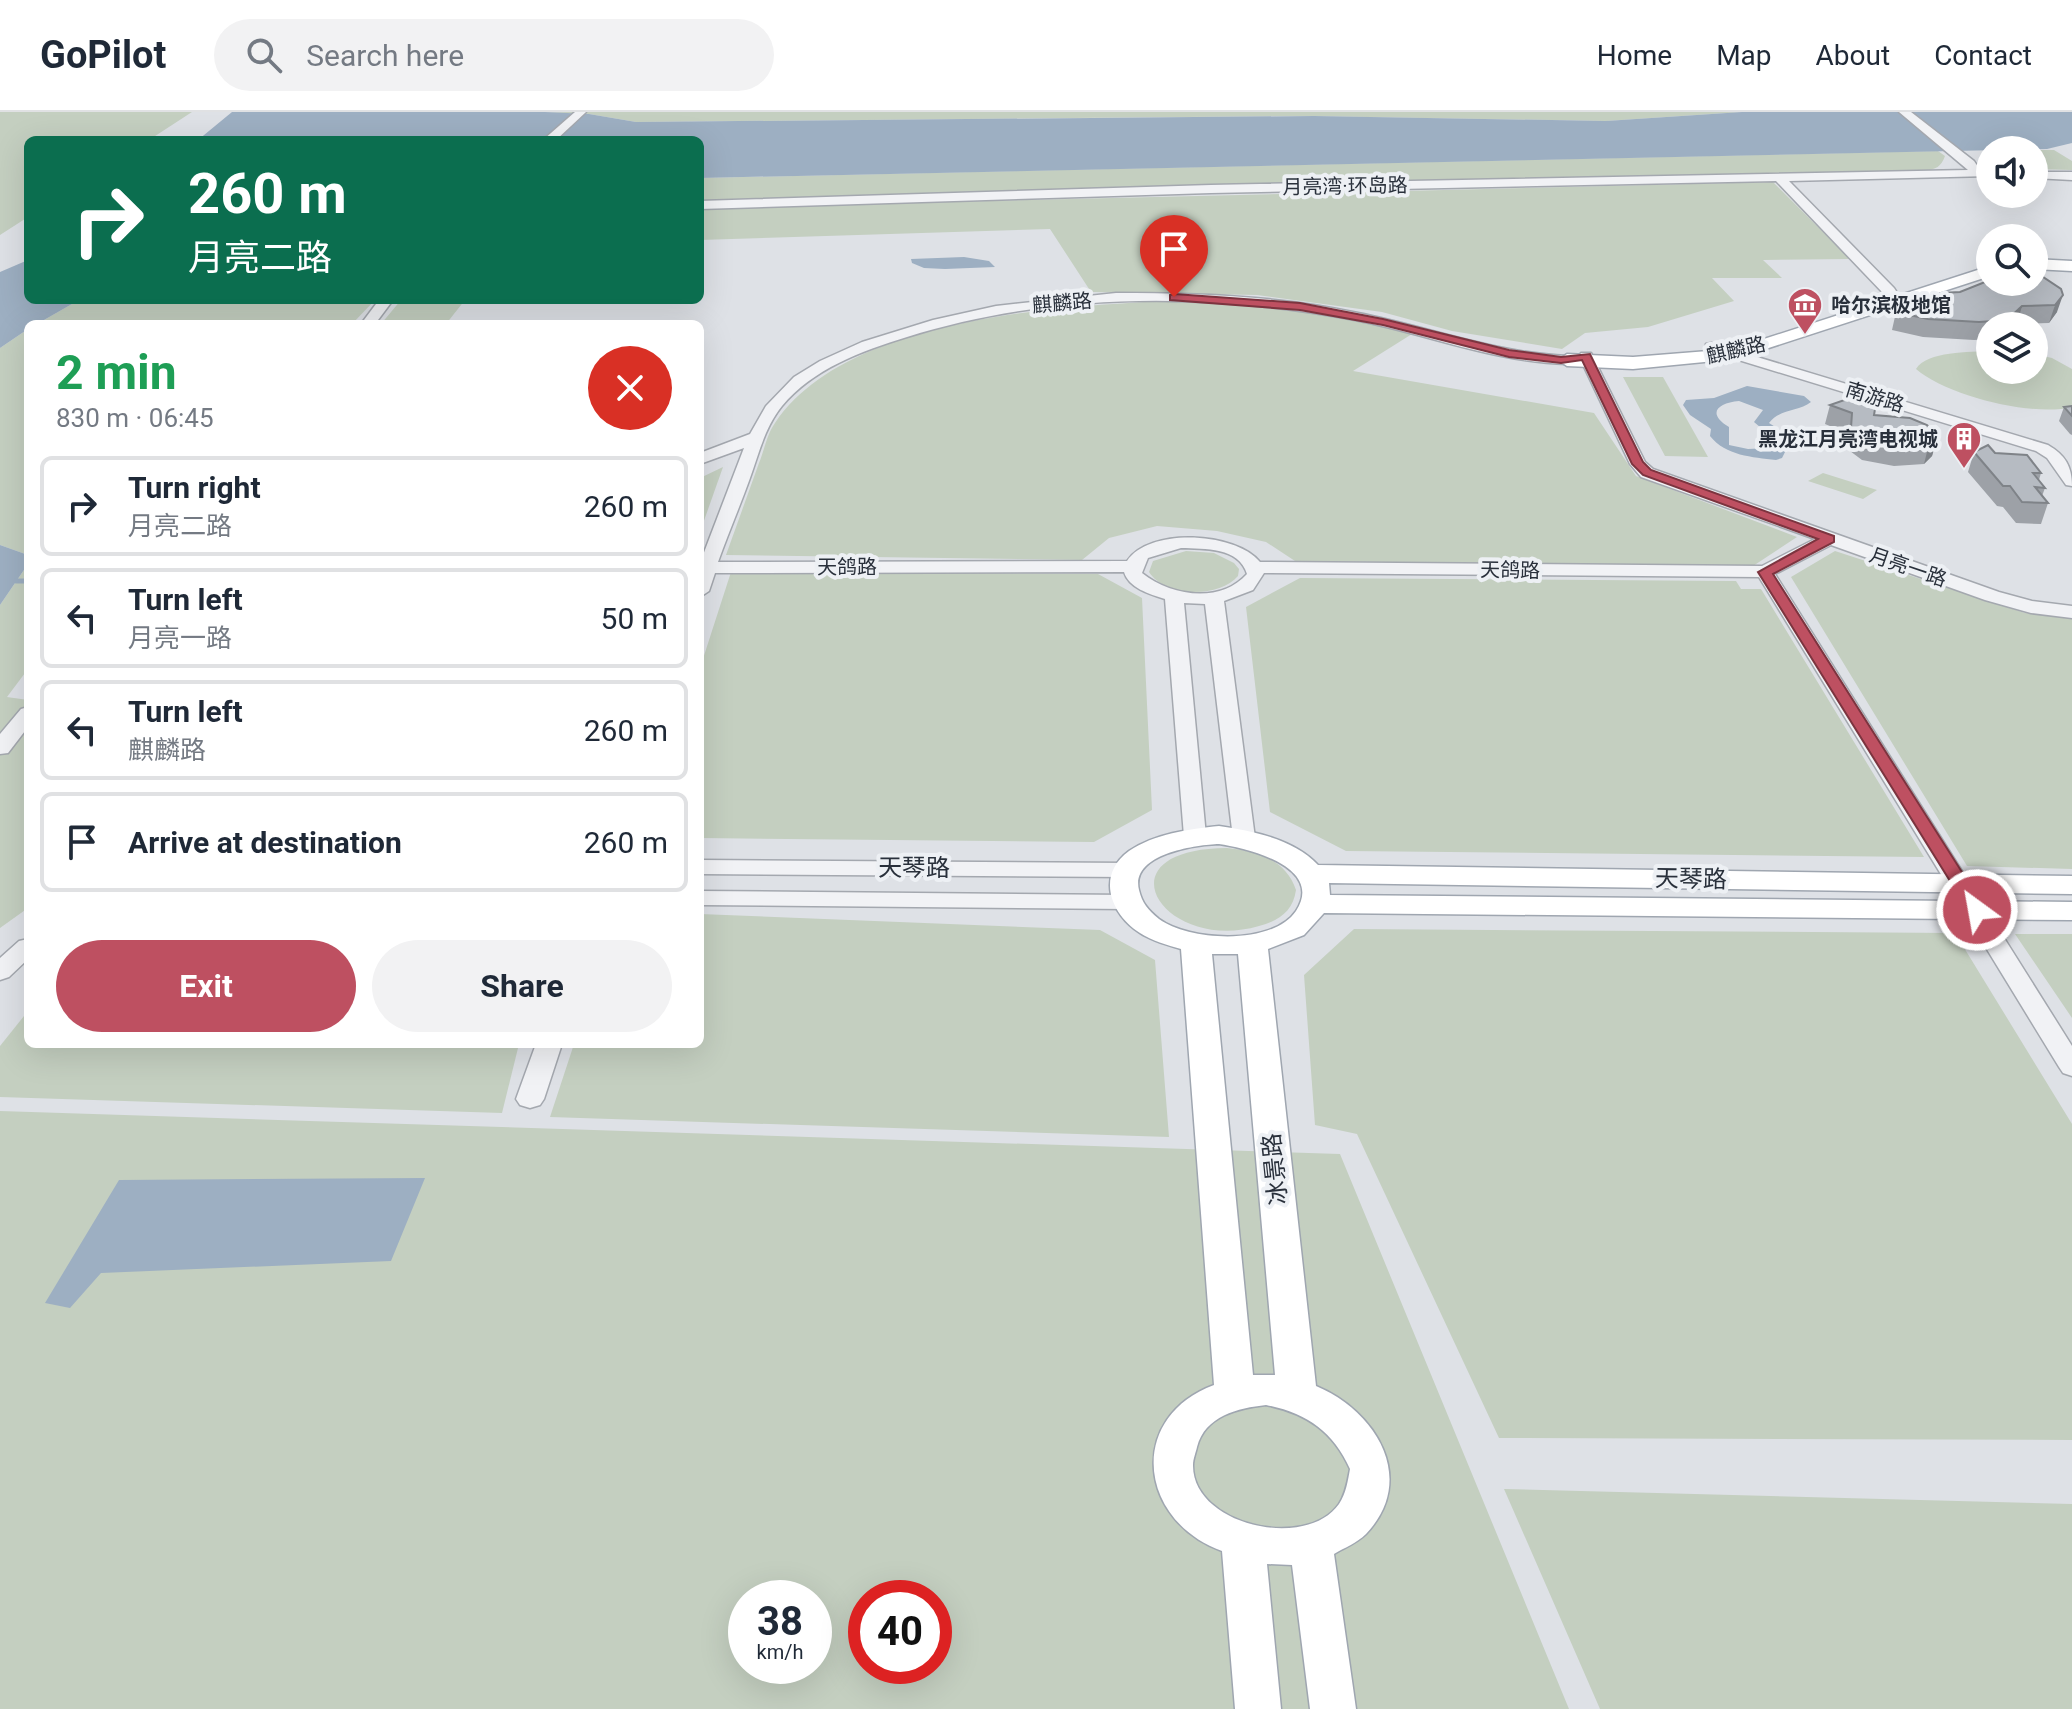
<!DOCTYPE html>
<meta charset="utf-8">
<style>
body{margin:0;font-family:Roboto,"Noto Sans SC",sans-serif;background:#f2f2f3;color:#1f2937;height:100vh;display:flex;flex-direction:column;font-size:30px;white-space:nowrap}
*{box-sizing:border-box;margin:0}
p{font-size:26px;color:#747a83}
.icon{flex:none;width:44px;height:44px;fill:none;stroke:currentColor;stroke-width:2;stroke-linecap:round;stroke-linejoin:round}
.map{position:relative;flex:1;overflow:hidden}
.sheet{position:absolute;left:24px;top:208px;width:680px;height:728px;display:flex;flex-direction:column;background:#fff;border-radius:12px;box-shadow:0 8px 32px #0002}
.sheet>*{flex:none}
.guide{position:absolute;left:24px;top:24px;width:680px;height:168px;border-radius:12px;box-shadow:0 8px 32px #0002;background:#0b6e4f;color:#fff;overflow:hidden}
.fabs{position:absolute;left:1976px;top:24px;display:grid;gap:16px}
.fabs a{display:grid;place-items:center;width:72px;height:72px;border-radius:50%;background:#fff;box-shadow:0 8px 32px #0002;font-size:40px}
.speed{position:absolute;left:728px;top:1468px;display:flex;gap:16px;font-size:40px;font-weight:700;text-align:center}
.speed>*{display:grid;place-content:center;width:104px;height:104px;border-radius:50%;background:#fff;box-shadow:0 8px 32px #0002;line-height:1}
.speed small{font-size:20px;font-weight:400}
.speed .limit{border:12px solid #d22;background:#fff;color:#111}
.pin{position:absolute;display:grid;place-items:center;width:68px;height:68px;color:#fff;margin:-82px -34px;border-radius:50% 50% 50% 0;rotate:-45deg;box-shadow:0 0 8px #0007}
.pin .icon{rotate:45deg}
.me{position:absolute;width:88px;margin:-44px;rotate:328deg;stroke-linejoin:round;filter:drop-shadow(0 0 6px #0008)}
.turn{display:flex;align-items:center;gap:28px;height:168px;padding:0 32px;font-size:36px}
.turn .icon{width:104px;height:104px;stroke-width:2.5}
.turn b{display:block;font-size:56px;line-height:68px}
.round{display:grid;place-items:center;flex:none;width:84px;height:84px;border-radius:42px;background:#f2f2f3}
.head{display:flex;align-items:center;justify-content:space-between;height:136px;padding:0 32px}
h1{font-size:48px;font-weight:700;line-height:60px;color:#1e9e55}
.button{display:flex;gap:16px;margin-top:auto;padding:16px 32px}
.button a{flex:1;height:92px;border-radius:48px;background:#be5061;color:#fff;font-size:32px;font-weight:700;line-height:92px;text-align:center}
.button a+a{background:#f2f2f3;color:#1f2937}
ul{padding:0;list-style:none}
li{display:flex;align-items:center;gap:24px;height:100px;margin:0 16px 12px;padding:0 16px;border:4px solid #e0e1e3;border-radius:12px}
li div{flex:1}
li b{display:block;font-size:30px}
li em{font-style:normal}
header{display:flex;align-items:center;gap:48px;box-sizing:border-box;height:112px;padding:0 40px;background:#fff;border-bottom:2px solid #e0e1e3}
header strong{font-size:38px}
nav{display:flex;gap:44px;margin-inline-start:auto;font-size:28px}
.search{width:560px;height:72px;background:#f2f2f3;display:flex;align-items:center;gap:20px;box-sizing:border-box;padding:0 28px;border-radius:44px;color:#747a83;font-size:30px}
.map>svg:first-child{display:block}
.green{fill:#c4cfc0;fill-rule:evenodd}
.water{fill:#9dafc2;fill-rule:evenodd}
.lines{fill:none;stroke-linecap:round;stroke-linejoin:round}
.stream{stroke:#9dafc2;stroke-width:5}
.minor-casing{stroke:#a4a8af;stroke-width:3}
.major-casing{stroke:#9fa6b0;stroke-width:3}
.minor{fill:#f1f2f5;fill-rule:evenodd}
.major{fill:#fff;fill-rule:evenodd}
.wall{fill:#9da1a7}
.shaded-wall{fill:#7f8388}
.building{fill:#b6bbc2;stroke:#7f8388;stroke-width:2}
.route{fill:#be5061;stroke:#7c343f;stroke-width:2}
.labels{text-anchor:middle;stroke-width:8;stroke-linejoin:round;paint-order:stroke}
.far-street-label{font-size:20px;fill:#29303b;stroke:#edf0f4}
.far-poi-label{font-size:20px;font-weight:bold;fill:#29303b;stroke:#edf0f4;text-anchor:start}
.street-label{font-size:24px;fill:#29303b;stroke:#edf0f4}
</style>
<header>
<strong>GoPilot</strong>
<div class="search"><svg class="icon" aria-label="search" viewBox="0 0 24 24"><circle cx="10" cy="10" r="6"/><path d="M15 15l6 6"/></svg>Search here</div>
<nav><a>Home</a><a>Map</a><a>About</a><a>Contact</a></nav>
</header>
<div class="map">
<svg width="2072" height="1597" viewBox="0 0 2072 1597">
<rect width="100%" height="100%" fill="#dee1e6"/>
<path class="green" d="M0 0H192L149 28H28V105L0 123Z
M545 0H1742L1606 9 1311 4 636 10 589 2Z
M2034 38H2054L2072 49V58L2034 57Z
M1938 39 1945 44C1941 55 1936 57 1925 59L700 90V66Z
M1773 70 1850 147 1763 148 1782 166H1712L1734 189 1648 215 1585 221 1562 237 1452 219 1382 200 1257 183 1091 180 1050 117 700 128V96Z
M79 188H375L352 212H37Z
M401 188H465L446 212H381Z
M1164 189 1254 194 1336 204 1412 222 1353 259 1594 301 1636 364 1797 425 1753 454 1295 449 1266 430 1217 419 1157 414 1109 426 1082 448 726 443C737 412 748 382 759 351 764 339 767 322 775 311 845 207 1050 195 1164 189Z
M28 217V443L0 433V236Z
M1990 239V258H2034V242L2052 246 2072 257V295C2033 305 1947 284 1916 257 1927 239 1970 240 1990 239Z
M1623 265H1663L1708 345 1665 344Z
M723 355 700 420V366Z
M1823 361 1877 378 1863 387 1808 369Z
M1186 439 1214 441 1234 451 1239 457 1238 464C1219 486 1166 486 1149 460L1153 449Z
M1835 439 2025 501 2072 506V757L1967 754 1791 465Z
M28 452V557L7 585 28 588V796L0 816V493Z
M731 460 1098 462 1142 486 1152 698 1094 730 700 726V556Z
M1300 466 1736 469 1741 477H1761L1924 745 1346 739 1270 700 1246 495Z
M1227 736C1256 739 1286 747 1296 778 1293 799 1279 809 1259 814 1163 842 1096 737 1227 736Z
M700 802 1100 818 1155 848 1169 1025 550 1005 574 932H700Z
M1354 817 1955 821 2072 1012V1328L1499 1326 1357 1022 1315 1013 1304 863Z
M2015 822H2072V906Z
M28 899V932H519L502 1001 0 985V934Z
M0 999 1340 1042 1569 1597H0ZM746 1486H814V1554H746ZM866 1486H934V1554H866Z
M1504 1377 2072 1392V1597H1600Z"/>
<path class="water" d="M232 0H545L589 2 636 10 1314 4 1606 9 1742 0H2072V31L2047 37 700 66V28H198Z
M964 145 989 149 995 155 945 157 924 156 912 151 911 147Z
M28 148V188H79L37 212H28V217L0 236V160Z
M1747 274 1804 284 1811 290C1798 300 1779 297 1769 311L1783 320 1788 334 1782 346 1776 348C1752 345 1726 344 1710 324L1711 317 1690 303 1683 293 1686 288 1714 286ZM1739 289 1763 298 1754 310 1767 321 1769 336 1748 337 1729 333V315C1706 301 1718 291 1739 289Z
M0 433 28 443V452L0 493Z
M425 1066 391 1149 101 1161 70 1196 45 1191 119 1068Z"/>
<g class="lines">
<path class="stream" d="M16 469H28"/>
<defs>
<path id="minor" d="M575 0H586L556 28H543Z
M1899 0H1911L1974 49 1980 58H1990V64L1789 69 1894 176 1896 179 1889 183 1884 182 1776 69 1211 81 700 97V89L1211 73 1968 58Z
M2034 60H2072V68L2034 66Z
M1116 181C1197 181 1279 184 1358 201 1429 215 1495 241 1567 244L1574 248 1567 252C1493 250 1427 222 1355 208 1207 180 1051 180 907 225 861 239 813 257 782 294 765 315 759 341 750 366 740 394 728 422 718 450L1127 449C1149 415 1236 420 1260 450L1762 454 1815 427 1641 365 1630 352 1579 244 1581 241H1591L1645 350 1653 357 1999 480 2032 489 2072 494V506L2031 501 1985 488 1831 433 1775 462 2072 934V964L2063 961 2059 955 1759 465 1264 461 1253 478 1224 489 1255 726 1252 731H1236L1233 726 1205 492 1184 491 1206 724 1203 729H1187L1184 724 1165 487C1149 482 1129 476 1124 460L715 461 709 479 700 485V451L744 336 700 352V341L750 322 766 294 794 265 820 249 862 230 933 208 996 194ZM1181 436C1205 437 1239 435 1247 462 1220 492 1171 484 1142 461L1148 446Z
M379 188H393L375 212H361Z
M1711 231 2048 333C2065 343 2072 354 2072 374L2066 373 2047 346 2036 339 1706 238V232Z
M28 595V615L8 641 0 642V622L21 597Z
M700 748 1128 751 1136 753 1140 758 1136 763 1128 765 700 762Z
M700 779 1127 783 1135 785 1139 790 1135 795 1127 797 700 793Z
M28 827V847L9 865 0 868V846L19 829Z
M536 932H562L544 987 540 993 530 996 520 993 516 987Z"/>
<path id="major" d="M2034 147 2072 149V159L2034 157Z
M1990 154V164L1735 247 1633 257 1567 254 1558 248 1567 242 1633 245 1733 237Z
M1219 714C1253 719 1294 727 1318 753L2072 764V782L1329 771 1330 783 2072 790V808L1324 801 1304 823 1268 837 1316 1274C1376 1299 1418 1367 1366 1422 1357 1431 1344 1436 1334 1442L1356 1597H1310L1292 1453 1267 1452 1281 1597H1235L1222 1439C1139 1409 1126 1306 1214 1273L1181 837C1167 833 1152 829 1140 821 1110 802 1096 763 1129 739 1154 722 1189 717 1219 714ZM1219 732C1247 736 1325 755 1296 799 1272 834 1189 829 1159 807 1148 798 1142 791 1139 778 1130 742 1195 733 1219 732ZM1212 842H1238L1275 1263H1253ZM1266 1293C1306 1301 1333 1319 1350 1357 1348 1368 1346 1382 1339 1392 1306 1439 1192 1413 1193 1353 1193 1347 1196 1340 1197 1335 1205 1304 1238 1296 1266 1293Z"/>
</defs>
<use href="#minor" class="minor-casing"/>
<use href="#major" class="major-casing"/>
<use href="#minor" class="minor"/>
<use href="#major" class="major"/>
</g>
<path class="wall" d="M2043 165 2057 200 2049 211 2017 212 2014 214H1990V227L1974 228 1923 225 1892 218 1896 200 1960 180Z
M1830 293 1874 303 1938 324 1932 344 1924 352 1894 354 1862 348 1846 336 1847 321 1825 312Z
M2072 294V323L2070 322 2059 309 2064 295Z
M1974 340 1995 341 2041 361 2039 368 2045 376 2042 384 2048 391 2041 412 2016 411 2003 395 1997 394 1968 360Z"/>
<path class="shaded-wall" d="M2063 183 2057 200 2049 211 2055 193Z
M2022 194 2017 212 2014 214H2006L2007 208Z
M1938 324 1932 344 1924 352 1929 332Z"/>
<path class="building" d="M2034 164 2043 165 2061 177 2063 183 2055 193 2022 194 2007 208 1979 210 1928 207 1896 200 1932 189 1941 181 1960 180 1990 168V170H2034Z
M1853 285 1868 287 1876 291 1874 303 1910 306 1927 313 1938 324 1929 332 1900 334 1867 328 1851 316 1852 301 1830 293Z
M2072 294V304L2064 295Z
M1988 333 1995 341 2027 343 2041 361H2033L2045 376 2035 375 2048 391 2022 390 2010 374H2003L1974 340Z"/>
<path class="route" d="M1174 182 1300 191 1383 207 1509 238 1561 245 1590 242 1643 350 1651 358 1834 424V430L1773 462 1986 798 1983 802H1970L1968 798 1758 460 1818 427 1643 363 1632 352 1582 248 1561 251 1509 245 1383 213 1300 198 1170 188V183Z"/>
<defs>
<symbol id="museum-pin" viewBox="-11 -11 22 30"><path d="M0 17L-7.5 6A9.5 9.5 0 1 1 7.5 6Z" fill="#be5061" stroke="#edf0f4"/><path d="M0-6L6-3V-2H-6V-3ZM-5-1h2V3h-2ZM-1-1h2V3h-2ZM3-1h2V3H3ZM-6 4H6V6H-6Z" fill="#fff"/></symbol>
<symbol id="building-pin" viewBox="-11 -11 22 30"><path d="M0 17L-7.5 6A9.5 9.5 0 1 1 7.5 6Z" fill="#be5061" stroke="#edf0f4"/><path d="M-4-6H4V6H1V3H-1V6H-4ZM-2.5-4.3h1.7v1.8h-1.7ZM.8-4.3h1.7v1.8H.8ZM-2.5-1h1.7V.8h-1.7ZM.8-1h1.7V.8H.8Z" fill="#fff"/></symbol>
</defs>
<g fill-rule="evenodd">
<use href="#museum-pin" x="1785" y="173" width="40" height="54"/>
<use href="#building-pin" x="1944" y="307" width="40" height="54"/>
</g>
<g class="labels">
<g class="far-street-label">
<text transform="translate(1345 74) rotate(-1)" y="7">月亮湾·环岛路</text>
<text transform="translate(1062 191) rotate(-5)" y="7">麒麟路</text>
<text transform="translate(1736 238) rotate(-13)" y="7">麒麟路</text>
<text transform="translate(1875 285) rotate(17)" y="7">南游路</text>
<text x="847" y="462">天鸽路</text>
<text transform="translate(1908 455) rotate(19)" y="7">月亮一路</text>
<text transform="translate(1510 458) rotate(1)" y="7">天鸽路</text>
</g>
<g class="far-poi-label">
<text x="1831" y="200">哈尔滨极地馆</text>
<text x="1938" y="334" text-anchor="end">黑龙江月亮湾电视城</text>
</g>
<g class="street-label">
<text x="914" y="764">天琴路</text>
<text transform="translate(1691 767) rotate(1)" y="8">天琴路</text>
<text transform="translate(1275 1057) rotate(-96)" y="8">冰景路</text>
</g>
</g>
</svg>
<div class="fabs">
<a><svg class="icon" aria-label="sound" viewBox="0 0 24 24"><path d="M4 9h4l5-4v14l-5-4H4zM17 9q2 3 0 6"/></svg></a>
<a><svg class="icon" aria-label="search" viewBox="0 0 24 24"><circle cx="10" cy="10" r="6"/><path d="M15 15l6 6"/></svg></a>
<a><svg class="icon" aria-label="layers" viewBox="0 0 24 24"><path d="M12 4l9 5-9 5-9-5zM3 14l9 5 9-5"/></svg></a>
</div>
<div class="speed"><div>38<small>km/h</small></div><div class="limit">40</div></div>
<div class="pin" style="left:1174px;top:185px;background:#d93025"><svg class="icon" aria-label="arrive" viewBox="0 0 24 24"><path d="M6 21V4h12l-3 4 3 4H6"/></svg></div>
<svg class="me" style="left:1977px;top:798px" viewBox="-20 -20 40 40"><circle r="17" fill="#be5061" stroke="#fff" stroke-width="3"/><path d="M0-11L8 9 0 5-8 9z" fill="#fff"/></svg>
<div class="guide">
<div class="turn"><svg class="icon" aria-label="right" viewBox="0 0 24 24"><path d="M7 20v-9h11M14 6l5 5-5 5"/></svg><div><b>260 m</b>月亮二路</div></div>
</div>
<section class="sheet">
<div class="head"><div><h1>2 min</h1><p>830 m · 06:45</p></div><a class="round" style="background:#d93025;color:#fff"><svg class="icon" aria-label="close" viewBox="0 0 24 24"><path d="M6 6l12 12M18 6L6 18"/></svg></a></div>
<ul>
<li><svg class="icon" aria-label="right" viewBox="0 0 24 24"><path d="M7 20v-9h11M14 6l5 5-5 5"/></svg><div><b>Turn right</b><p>月亮二路</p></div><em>260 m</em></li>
<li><svg class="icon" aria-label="left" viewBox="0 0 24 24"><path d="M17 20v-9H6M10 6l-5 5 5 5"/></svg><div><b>Turn left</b><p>月亮一路</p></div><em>50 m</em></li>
<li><svg class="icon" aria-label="left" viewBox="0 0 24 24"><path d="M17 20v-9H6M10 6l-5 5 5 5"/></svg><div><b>Turn left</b><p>麒麟路</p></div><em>260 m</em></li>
<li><svg class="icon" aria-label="arrive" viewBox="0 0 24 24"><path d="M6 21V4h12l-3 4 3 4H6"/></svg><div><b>Arrive at destination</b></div><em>260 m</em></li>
</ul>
<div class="button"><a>Exit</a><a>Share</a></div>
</section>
</div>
